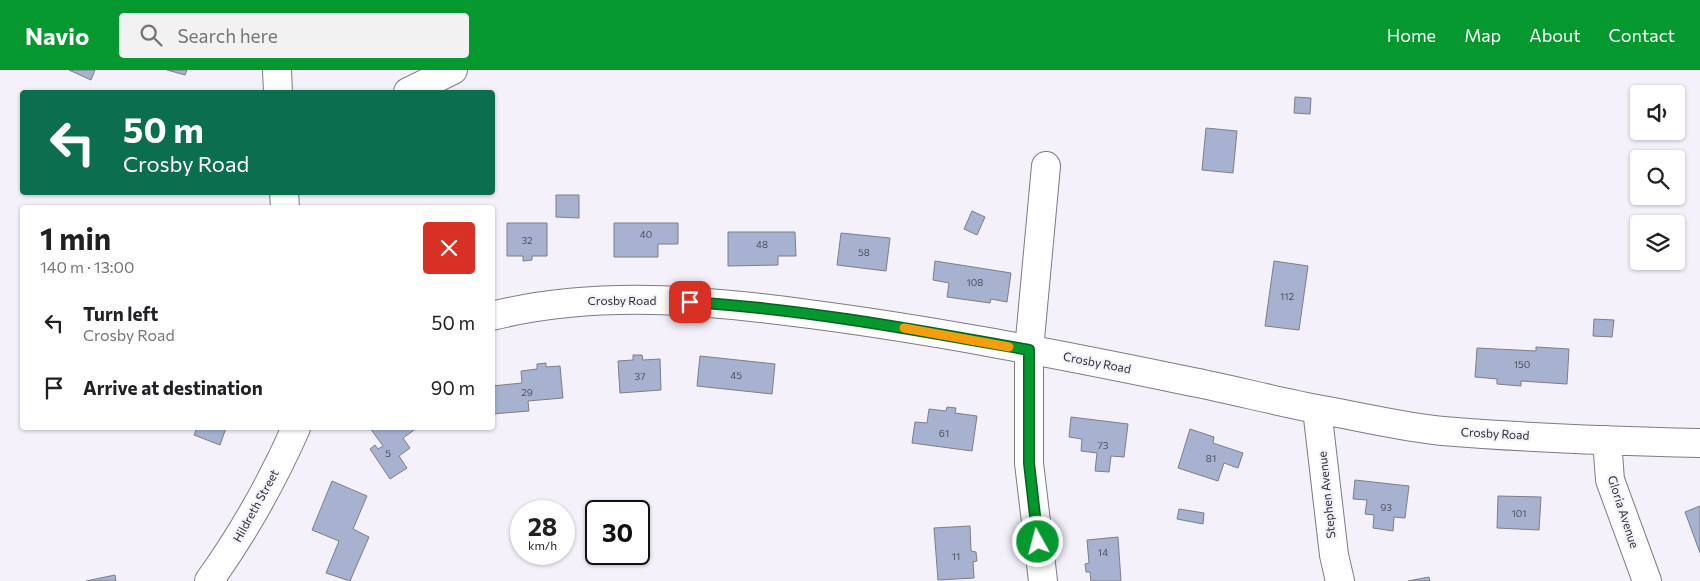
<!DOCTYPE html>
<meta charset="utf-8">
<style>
body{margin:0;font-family:Commissioner,sans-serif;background:#f2f2f2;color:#202124;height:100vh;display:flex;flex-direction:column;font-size:19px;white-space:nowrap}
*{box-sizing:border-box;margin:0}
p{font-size:16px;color:#757577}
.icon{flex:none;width:28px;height:28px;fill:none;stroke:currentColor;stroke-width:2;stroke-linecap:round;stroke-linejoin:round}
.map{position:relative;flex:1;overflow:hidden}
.details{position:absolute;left:20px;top:135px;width:475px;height:225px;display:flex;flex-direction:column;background:#fff;border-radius:5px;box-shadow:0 1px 4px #0004}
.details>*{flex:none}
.hud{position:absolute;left:20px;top:20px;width:475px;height:105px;border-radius:5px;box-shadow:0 1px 4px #0004;background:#0b6e4f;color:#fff;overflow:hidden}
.fabs{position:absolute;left:1630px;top:15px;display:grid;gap:10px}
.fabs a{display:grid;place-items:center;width:55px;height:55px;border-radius:5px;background:#fff;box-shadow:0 1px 4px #0004;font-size:25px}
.speed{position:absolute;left:510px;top:430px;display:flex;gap:10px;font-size:25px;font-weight:700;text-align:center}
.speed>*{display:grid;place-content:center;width:65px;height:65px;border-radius:50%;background:#fff;box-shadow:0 1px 4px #0004;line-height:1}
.speed small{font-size:12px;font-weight:400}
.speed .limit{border:2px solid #111;border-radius:8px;background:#fff;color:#111}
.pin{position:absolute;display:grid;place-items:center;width:42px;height:42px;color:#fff;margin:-21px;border-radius:10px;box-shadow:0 2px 8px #0006}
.me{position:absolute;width:55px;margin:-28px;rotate:353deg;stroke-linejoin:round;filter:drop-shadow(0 0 4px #0008)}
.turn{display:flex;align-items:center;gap:18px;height:105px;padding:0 20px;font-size:22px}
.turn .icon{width:65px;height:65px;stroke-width:2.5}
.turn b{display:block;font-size:35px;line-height:42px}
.round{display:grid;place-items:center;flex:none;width:52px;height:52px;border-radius:5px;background:#f2f2f2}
.head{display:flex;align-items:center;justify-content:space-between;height:85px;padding:0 20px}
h1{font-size:30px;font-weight:700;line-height:38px}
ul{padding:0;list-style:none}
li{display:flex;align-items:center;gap:15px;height:65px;padding:0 20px}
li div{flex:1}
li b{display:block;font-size:19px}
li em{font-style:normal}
header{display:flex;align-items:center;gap:30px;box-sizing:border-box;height:70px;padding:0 25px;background:#04982f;color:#fff}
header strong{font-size:24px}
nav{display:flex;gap:28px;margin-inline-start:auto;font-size:18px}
.search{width:350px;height:45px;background:#f2f2f2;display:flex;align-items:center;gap:12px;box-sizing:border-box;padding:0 18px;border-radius:5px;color:#757577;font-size:19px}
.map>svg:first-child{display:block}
.building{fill:#a6b2d0;stroke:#7b7e87}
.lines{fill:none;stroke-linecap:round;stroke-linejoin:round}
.minor-casing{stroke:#7d7a84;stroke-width:30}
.minor{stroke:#fff;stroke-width:28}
.route-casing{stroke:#03631f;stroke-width:12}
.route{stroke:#04982f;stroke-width:9}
.slow{stroke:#f59e0b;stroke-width:9}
.labels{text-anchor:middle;stroke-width:4;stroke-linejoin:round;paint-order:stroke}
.number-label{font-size:10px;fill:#4d4f5a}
.street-label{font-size:12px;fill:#2f2e32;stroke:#f4f1fb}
</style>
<header>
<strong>Navio</strong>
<div class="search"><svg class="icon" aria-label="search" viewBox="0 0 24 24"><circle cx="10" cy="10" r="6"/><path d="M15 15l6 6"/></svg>Search here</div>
<nav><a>Home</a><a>Map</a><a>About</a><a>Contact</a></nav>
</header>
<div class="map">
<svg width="1700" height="511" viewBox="0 0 1700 511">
<rect width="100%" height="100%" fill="#f4f1fb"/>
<path class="building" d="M69 0H95L91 10Z
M167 0H187L185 5Z
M1295 27 1311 28 1310 44 1294 43Z
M1206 58 1237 61 1233 103 1202 100Z
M556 125H579V148L556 147Z
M972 141 985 147 977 165 964 159Z
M507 153H547V186H532V190L523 191V186H507Z
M614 153H678V174H658V187H614Z
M728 162H795L796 186H778V195L728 196Z
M841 163 890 168 886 201 837 195Z
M935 191 1011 203 1007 232 991 229 990 233 947 227 949 213 933 210Z
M1274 191 1308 196 1299 260 1265 256Z
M1594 249 1614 250 1612 267 1593 266Z
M1536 277 1569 279 1567 314 1521 311V316L1497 314V309L1475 307 1477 278 1536 281Z
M633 285H642L643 290 660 289 661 320 620 323 618 291 633 290Z
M700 286 775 294 772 324 697 316Z
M546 293V297L560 296 563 328 528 331 529 341 492 344V316L522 313 521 301 537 299V294Z
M947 337 956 338 955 343 977 346 972 381 912 373 915 352 927 353 929 339 946 341Z
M1071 347 1128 354 1124 387 1111 386 1109 402 1095 401 1097 383 1081 381 1082 369 1069 367Z
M197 358H226L220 375 194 365Z
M370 358H417L403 368 410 378 399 386 407 398 390 409 370 379 375 375 378 379 383 376Z
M1190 359 1214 367 1213 373 1243 383 1238 398 1224 393 1218 411 1178 398Z
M1355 410 1409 416 1405 448 1394 447 1393 461 1373 458 1374 445 1365 444 1367 430 1353 429Z
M332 411 367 426 353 459 369 467 350 511 326 503 339 471 312 460Z
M1498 426 1541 427 1539 460 1497 458Z
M1700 436V483L1685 442Z
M1179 439 1204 443 1203 454 1177 449Z
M970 456 971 481 976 482 977 491 973 492 974 508 938 510 934 458Z
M1118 467 1121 511H1091L1090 502H1086L1085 494 1089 493 1087 470Z
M115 505 116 511H86Z
M1429 507 1430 511H1408Z"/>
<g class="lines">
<defs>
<path id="minor" d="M277 0 278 22
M408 22 453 0
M284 122 285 138
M492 246C596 220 705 230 809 244 933 260 1056 284 1178 309 1226 318 1274 331 1322 340 1362 347 1402 357 1443 361 1528 368 1614 371 1700 373
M1317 339 1334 485 1340 511
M1607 370 1610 410 1647 511
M209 511C244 462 272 412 296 358
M1043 511 1029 393V280L1046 96"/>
</defs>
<use href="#minor" class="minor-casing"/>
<use href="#minor" class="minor"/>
</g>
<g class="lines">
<defs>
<path id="route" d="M690 232C804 239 917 260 1029 280V393L1038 472"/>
</defs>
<use href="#route" class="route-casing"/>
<use href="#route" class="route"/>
<path class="slow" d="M904 258 1009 277"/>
</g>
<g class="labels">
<g class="number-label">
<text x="646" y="168">40</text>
<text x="527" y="174">32</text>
<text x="762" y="178">48</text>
<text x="864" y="186">58</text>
<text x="975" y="216">108</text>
<text x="1287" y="230">112</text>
<text x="1522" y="298">150</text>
<text x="736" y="309">45</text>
<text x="640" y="310">37</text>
<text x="527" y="326">29</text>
<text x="944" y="367">61</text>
<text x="1103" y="379">73</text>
<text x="388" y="387">5</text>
<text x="1211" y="392">81</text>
<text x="1386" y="441">93</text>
<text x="1519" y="447">101</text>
<text x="1103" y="486">14</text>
<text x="956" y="490">11</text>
</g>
<g class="street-label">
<text x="622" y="235">Crosby Road</text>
<text transform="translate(1097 293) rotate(11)" y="4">Crosby Road</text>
<text transform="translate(1495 364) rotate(3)" y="4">Crosby Road</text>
<text transform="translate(1327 425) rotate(-96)" y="4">Stephen Avenue</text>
<text transform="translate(256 436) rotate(-61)" y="4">Hildreth Street</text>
<text transform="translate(1623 442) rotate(72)" y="4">Gloria Avenue</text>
</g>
</g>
</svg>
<div class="fabs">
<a><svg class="icon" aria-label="sound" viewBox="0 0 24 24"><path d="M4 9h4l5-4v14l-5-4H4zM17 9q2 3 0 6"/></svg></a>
<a><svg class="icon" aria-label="search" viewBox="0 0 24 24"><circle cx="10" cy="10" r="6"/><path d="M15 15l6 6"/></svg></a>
<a><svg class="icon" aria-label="layers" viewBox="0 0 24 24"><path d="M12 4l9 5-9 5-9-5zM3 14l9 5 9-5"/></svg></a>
</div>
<div class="speed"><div>28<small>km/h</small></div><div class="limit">30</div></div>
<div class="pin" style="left:690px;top:232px;background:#d93025"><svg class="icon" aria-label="arrive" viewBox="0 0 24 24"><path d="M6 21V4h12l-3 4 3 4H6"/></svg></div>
<svg class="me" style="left:1038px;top:472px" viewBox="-20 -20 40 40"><circle r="17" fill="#04982f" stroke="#fff" stroke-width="3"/><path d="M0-11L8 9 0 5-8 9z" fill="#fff"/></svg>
<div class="hud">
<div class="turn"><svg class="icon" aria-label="left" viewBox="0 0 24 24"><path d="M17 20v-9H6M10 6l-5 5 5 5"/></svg><div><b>50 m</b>Crosby Road</div></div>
</div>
<section class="details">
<div class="head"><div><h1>1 min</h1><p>140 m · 13:00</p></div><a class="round" style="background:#d93025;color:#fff"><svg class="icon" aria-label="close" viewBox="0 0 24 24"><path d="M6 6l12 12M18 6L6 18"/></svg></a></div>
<ul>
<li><svg class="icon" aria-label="left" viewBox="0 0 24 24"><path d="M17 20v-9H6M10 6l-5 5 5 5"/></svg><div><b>Turn left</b><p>Crosby Road</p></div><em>50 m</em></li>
<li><svg class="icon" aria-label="arrive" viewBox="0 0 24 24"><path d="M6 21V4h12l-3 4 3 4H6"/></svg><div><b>Arrive at destination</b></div><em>90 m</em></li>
</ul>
</section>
</div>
